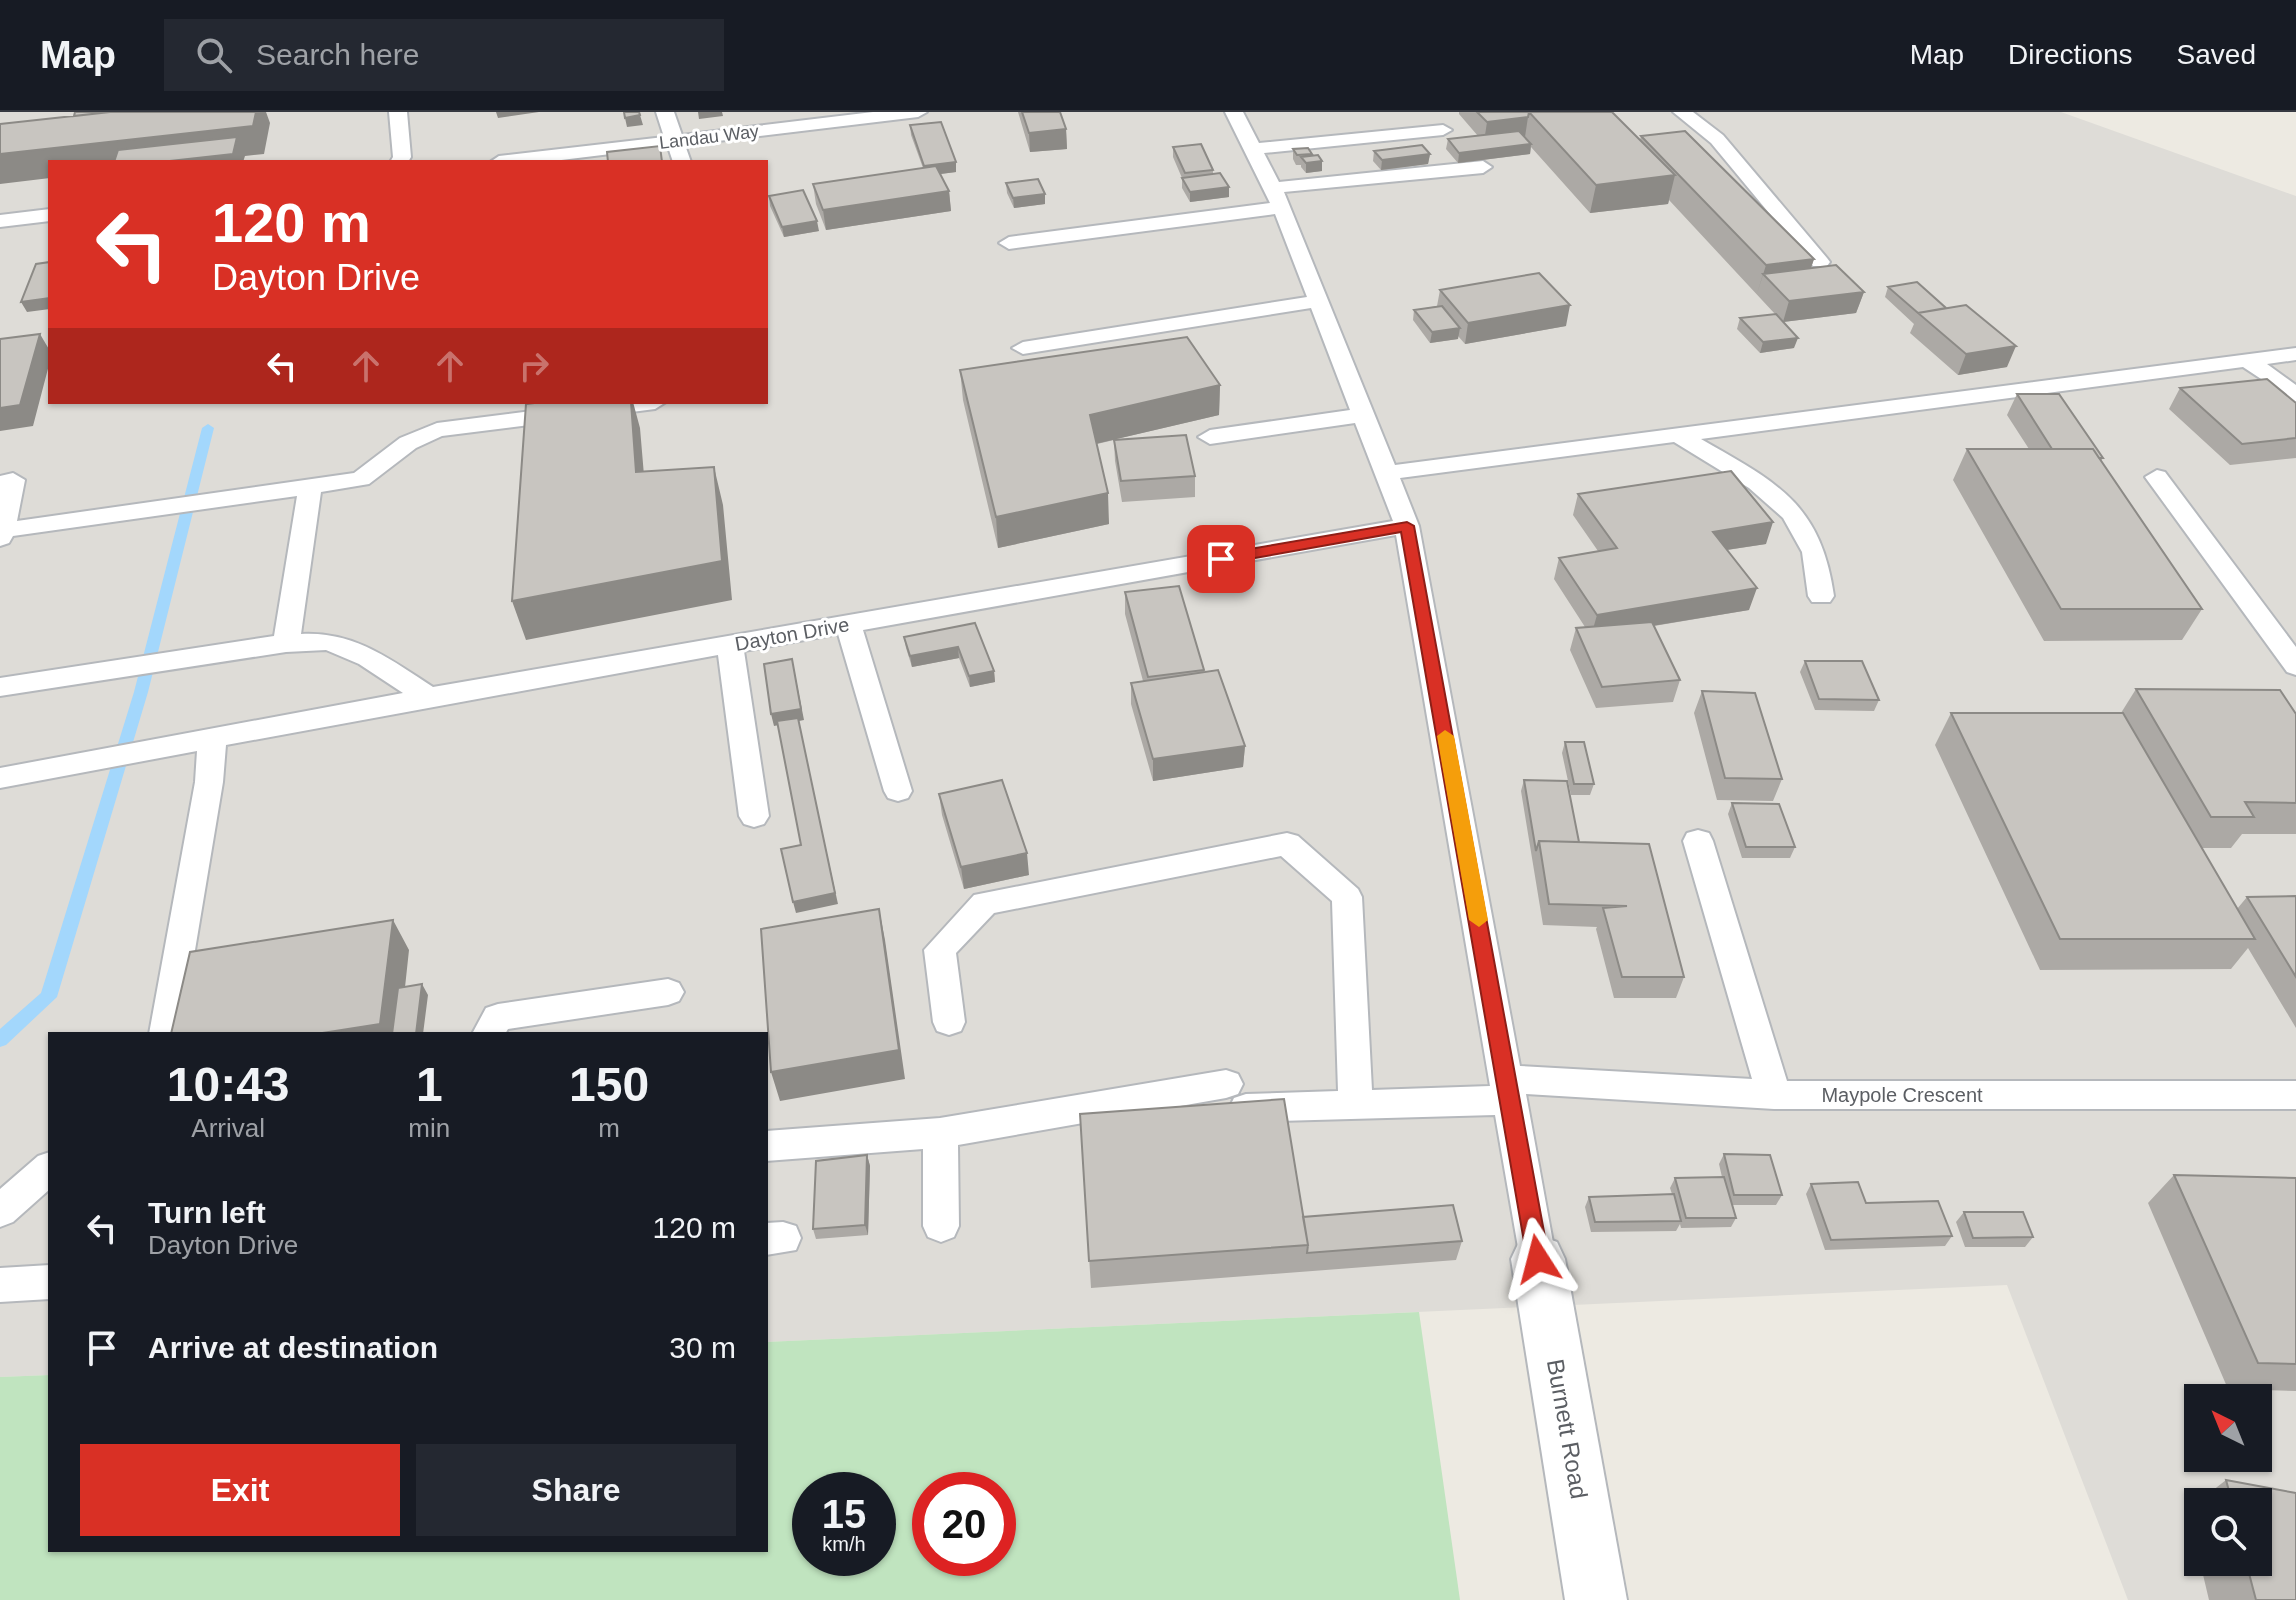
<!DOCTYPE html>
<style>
body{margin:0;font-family:Arial,sans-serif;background:#242831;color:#f1f3f6;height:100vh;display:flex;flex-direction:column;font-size:30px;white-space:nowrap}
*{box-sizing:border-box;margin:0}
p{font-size:26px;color:#9ea1a6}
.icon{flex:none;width:44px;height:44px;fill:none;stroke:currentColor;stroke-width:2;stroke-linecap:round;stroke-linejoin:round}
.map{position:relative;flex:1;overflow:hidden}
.panel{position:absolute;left:48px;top:920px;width:720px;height:520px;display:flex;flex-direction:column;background:#171b24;border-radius:0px;box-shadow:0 2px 6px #0004}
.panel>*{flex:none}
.banner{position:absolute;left:48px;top:48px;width:720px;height:244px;border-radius:0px;box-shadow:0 2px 6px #0004;background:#d93025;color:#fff;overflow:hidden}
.needle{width:52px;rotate:317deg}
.tools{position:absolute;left:2184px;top:1272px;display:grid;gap:16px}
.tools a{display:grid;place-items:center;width:88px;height:88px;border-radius:0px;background:#171b24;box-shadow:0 2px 6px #0004;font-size:40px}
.speed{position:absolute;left:792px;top:1360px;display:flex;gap:16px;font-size:40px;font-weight:700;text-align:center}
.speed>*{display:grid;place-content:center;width:104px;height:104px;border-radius:50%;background:#171b24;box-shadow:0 2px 6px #0004;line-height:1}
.speed small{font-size:20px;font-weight:400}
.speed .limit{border:12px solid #d22;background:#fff;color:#111}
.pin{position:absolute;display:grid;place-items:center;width:68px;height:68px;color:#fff;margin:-34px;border-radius:16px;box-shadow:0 4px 12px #0006}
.me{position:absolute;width:88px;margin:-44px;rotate:351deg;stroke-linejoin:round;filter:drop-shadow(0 0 6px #0008)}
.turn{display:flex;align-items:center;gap:28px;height:168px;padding:0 32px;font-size:36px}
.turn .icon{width:104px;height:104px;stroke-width:2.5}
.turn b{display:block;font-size:56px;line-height:68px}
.lanes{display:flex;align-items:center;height:76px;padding:0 32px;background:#0003;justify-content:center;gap:40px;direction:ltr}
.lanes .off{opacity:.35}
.eta{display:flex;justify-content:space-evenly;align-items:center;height:136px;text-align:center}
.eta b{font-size:48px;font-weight:700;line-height:56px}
.action{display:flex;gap:16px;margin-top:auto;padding:16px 32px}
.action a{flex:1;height:92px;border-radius:0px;background:#d93025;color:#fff;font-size:32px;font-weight:700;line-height:92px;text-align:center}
.action a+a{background:#242831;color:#f1f3f6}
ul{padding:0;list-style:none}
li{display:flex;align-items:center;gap:24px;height:120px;padding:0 32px}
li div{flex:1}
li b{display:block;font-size:30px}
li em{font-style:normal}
header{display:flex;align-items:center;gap:48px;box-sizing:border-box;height:112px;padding:0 40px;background:#171b24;border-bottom:2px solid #363941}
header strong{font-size:38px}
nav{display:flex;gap:44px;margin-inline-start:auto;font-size:28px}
.search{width:560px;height:72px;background:#242831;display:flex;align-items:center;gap:20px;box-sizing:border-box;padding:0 28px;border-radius:0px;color:#9ea1a6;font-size:30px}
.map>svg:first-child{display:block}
.industrial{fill:#dedcd7;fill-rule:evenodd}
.green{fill:#c0e4bf;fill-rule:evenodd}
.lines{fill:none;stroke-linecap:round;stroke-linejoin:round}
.stream{fill:#a3d7fc;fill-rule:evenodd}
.lane-casing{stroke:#b5b8bc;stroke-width:4}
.street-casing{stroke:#b5b8bc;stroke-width:4}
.lane{fill:#fff;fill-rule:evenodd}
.street{fill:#fff;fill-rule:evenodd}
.wall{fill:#aca9a5}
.shaded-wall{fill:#8c8a86}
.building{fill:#c8c5c0;stroke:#8c8a86;stroke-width:2}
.route{fill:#d93025;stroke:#8d1f18;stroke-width:2}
.slow{fill:#f59e0b}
.labels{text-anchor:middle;stroke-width:6;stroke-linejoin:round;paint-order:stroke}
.far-street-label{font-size:18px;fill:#5b5e63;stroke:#fff}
.street-label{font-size:20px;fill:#5b5e63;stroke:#fff}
.near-street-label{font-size:24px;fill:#5b5e63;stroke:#fff}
</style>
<header>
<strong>Map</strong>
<div class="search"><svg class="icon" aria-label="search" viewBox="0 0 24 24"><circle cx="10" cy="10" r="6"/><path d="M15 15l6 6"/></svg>Search here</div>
<nav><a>Map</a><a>Directions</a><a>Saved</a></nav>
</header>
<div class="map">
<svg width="2296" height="1488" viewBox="0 0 2296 1488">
<rect width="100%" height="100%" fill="#edeae2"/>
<path class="industrial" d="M0 0H2061L2296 84V1488H2128L2007 1173 766 1230V922H50V1263L0 1265ZM50 50H766V290H50ZM2198 1286H2258V1346H2198ZM2198 1390H2258V1450H2198Z"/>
<path class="green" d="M1419 1200 1460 1488H0V1265L50 1263V1438H766V1230ZM810 1378H878V1446H810ZM930 1378H998V1446H930Z"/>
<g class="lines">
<path class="stream" d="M208 312 214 316 148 580 57 885 6 933 0 935V917L41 881 134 580 202 316Z"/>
<defs>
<path id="lane" d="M389 0H407L411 45 408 50H390L393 45Z
M656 0H674L682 23 873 0H927L918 5 685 33 691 50H673L668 35 545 50H490L499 44 664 25Z
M1225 0H1243L1259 31 1443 13 1452 18 1443 23 1264 41 1279 70 1483 49 1492 55 1483 61 1284 80 1395 353 2296 236V248L2267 252 2296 273V290L2243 255 1701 327C1776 370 1821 391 1834 484L1830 490H1812L1808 484 1802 440 1783 406 1749 376 1674 330 1400 366 1419 414 1520 954 1752 967 1683 729 1687 721 1698 718 1709 721 1713 729 1787 969H2296V997H1774L1526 982 1556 1147 1551 1159 1538 1164 1525 1159 1520 1147 1495 1003 1246 1010 1234 1006 1229 996 1234 986 1246 982 1338 979 1332 789 1281 744 994 801 956 841 965 910 961 919 949 923 937 919 933 910 924 838 974 783 1287 721 1298 724 1358 777 1362 785 1372 978 1490 974 1396 423 863 518 912 679 908 686 898 689 888 686 884 679 838 522 744 539 769 704 764 712 754 715 744 712 739 704 718 543 226 633 223 670 181 922H149L195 670 197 639 0 676V656L403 581 359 552 326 538 286 540 0 584V566L274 524 297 384 13 424 9 431 0 434V364L13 361 25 368 17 409 354 361 400 326 437 311 602 290H666L655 297 442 324 416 336 369 372 321 380 301 522C354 519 390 547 433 575L1393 409 1355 311 1210 332 1198 325 1210 318 1350 298 1311 196 1023 242 1012 236 1023 230 1307 185 1275 102 1009 137 999 131 1009 125 1270 91Z
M1673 0H1693L1723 23 1827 146 1830 150 1827 154H1813L1711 31Z
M50 97V109L0 115V103Z
M2157 358 2165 360 2296 535V563L2287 560 2145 365Z
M668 867 679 871 684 880 679 889 668 893 508 917 505 922H472L486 896 498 892Z
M1226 958 1238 962 1243 972 1238 982 1226 986 958 1033 959 1114 954 1125 941 1130 928 1125 923 1114V1037L766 1049V1019L940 1006Z
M50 1040V1077L13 1110 0 1115V1077L38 1044Z
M783 1110 796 1114 801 1126 796 1138 766 1143V1111Z
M50 1153V1187L0 1190V1156Z"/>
<path id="street" d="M1538 1123 1557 1130 1565 1147 1627 1488H1565L1511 1147 1519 1130Z"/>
</defs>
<use href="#lane" class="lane-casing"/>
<use href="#street" class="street-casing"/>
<use href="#lane" class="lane"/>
<use href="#street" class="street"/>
</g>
<path class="wall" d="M1018 0H1060L1066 17 1067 37 1030 40Z
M1459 0H1612L1640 28 1641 24 1814 147 1811 156 1864 180 1856 201 1783 210 1794 236 1760 241 1737 217 1740 206 1775 202 1669 88 1668 92 1590 101 1531 35 1530 42 1458 51 1446 37 1448 27 1478 24 1459 2Z
M910 13 956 50V60L940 62 949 79 951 99 826 118 816 92 813 72 923 56 911 23Z
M1173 35 1213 58V62L1229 85 1190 90 1182 76V66L1173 45Z
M1293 37 1312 42 1322 59 1306 61 1301 55V53H1296L1293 47Z
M1374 39 1430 42 1428 52 1381 58 1373 49Z
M1006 71 1045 92 1014 96 1007 81Z
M769 84 819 119 784 125 770 94Z
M1888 175 2007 255 1958 263 1910 221 1914 212 1885 185Z
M1440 178 1566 214 1465 232 1458 224V227L1430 231 1413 208 1414 198 1437 194Z
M960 258 1220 273 1219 303 1116 327 1195 364V385L1122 390 1115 349 1114 328 1097 332 1109 412 998 436 963 288Z
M2180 276 2296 291V346L2230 353 2169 297Z
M2017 282 2103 346 2101 349 2202 497 2182 528 2044 529 1953 368 1967 337H2029L2007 303Z
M1578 382 1766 432 1727 438 1749 498 1654 514 1680 568 1673 590 1596 596 1570 538 1576 516 1585 515 1554 467 1559 446 1598 439 1573 403Z
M1125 480 1204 558V560L1245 634 1243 655 1153 669 1131 592V571L1143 569 1125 502Z
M975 511 994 559 995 570 970 575 959 546 912 555 906 536 904 525Z
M1805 549 1879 588 1874 599 1815 598 1800 560Z
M2136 577 2296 602V722H2242L2231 736H2202L2237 797 2247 785 2296 784V916L2248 836 2231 857 2040 858 1935 633 1951 601H2121Z
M1702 579 1782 667 1773 689 1717 688 1694 601Z
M1565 630 1594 672 1590 683H1571L1562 641Z
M1524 668 1579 730 1684 865 1676 886H1614L1596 817 1597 815 1543 813 1521 679Z
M939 682 1029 763 964 777 942 703Z
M1732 691 1795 735 1790 746H1742L1728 702Z
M1080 1002 1303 1105 1462 1129 1456 1148 1091 1176Z
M1724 1042 1782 1083 1776 1093H1732L1736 1106 1731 1115 1681 1116 1680 1112 1676 1119 1591 1120 1585 1095 1589 1085 1672 1082 1670 1076 1675 1066 1722 1065 1719 1052Z
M867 1043 870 1054 868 1123 816 1127 813 1117Z
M2174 1063 2296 1066V1279L2228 1277 2148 1091Z
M1811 1072 1866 1091 1952 1124 1945 1134 1825 1138 1806 1082Z
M1964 1100 2033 1125 2025 1135H1965L1956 1110Z
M2226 1368 2296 1381V1488H2209L2200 1450H2258V1390H2198Z
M2198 1390V1441L2188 1398Z"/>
<path class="shaded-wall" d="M190 0H266L270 11 264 42 245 44 243 50H50V66L0 72V42Z
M496 0H539L498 6Z
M698 0H722L723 4 699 7Z
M640 3 643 13 627 15 625 6Z
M1528 5 1525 25 1484 30 1487 10Z
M1066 17 1067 37 1030 40 1029 21Z
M1531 32 1530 42 1458 51 1459 41Z
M1430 42 1428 52 1381 58 1382 48Z
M1322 49V59L1306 61V51Z
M956 50V60L925 64 924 54Z
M1675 63 1668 92 1590 101 1596 73Z
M1229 75V85L1190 90V80Z
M949 79 951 99 826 118 823 98Z
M1045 82V92L1014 96 1013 86Z
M817 109 819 119 784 125 782 115Z
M1814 147 1804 176 1763 162 1757 182 1766 153Z
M1864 180 1856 201 1783 210 1789 189Z
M50 186V197L27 200 21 190Z
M1570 193 1566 214 1465 232 1468 211Z
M1460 216 1458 227 1430 231 1432 220Z
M40 222 50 239V249L33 314 0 319V296Z
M1798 226 1794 236 1760 241 1763 230Z
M2016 234 2007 255 1958 263 1966 242Z
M1220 273 1219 303 1091 333 1090 303Z
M631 290H633L640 316 647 399 636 360Z
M714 355 723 393 732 488 526 528 512 489Z
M1108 381 1109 412 998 436 996 405Z
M1773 410 1766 432 1706 441 1713 420Z
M1757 476 1749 498 1591 524 1597 503Z
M958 535 959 546 912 555 910 544Z
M792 547 804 608 774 614 771 602Z
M994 559 995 570 970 575 969 564Z
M798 609 838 792 796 801 793 790 835 781Z
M1245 634 1243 655 1153 669V647Z
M1027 741 1029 763 964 777 961 755Z
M879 797 885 828 905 967 780 989 771 960Z
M393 808 409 838 400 922H316Z
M422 872 428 883 423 922H416Z
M867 1043 870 1054 868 1123 865 1113Z"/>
<path class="building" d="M75 0H110L74 4Z
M110 0H256L253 14 0 42V12Z
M624 0H639L640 3 625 6Z
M1022 0H1060L1066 17 1029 21Z
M1477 0H1533H1529L1528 5 1487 10Z
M1529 0H1612L1675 63 1596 73Z
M941 10 956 50 924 54 910 13Z
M1519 19 1531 32 1459 41 1448 27Z
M1685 19 1814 147 1766 153 1641 24Z
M237 25 233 42 161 50H114L118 38Z
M1201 32 1213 58 1185 61 1173 35Z
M1422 33 1430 42 1382 48 1374 39Z
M660 34 662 50H608L607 40Z
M1308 36 1312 42 1297 43 1293 37Z
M1318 43 1322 49 1306 51 1301 45Z
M936 54 949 79 823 98 813 72Z
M1220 61 1229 75 1190 80 1182 66Z
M1038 67 1045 82 1013 86 1006 71Z
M803 78 817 109 782 115 769 84Z
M50 150V186L21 190 36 152Z
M1836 153 1864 180 1789 189 1763 162Z
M1539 161 1570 193 1468 211 1440 178Z
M1917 170 1946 196 1918 201 1888 175Z
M1966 193 2016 234 1966 242 1918 201Z
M1442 194 1460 216 1432 220 1414 198Z
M1776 202 1798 226 1763 230 1740 206Z
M40 222 20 293 0 296V227Z
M1187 225 1220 273 1090 303 1108 381 996 405 960 258Z
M2267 267 2296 291V326L2242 332 2180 276Z
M2017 282H2059L2103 346H2099L2093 337H2052Z
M543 290H631L636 360 714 355 722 449 512 489 526 292Z
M1186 323 1195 364 1121 369 1114 328Z
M1967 337H2093L2202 497H2061Z
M1731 359 1773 410 1713 420 1757 476 1597 503 1559 446 1617 436 1578 382Z
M1179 474 1204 558 1148 565 1125 480Z
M1652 510 1680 568 1602 575 1576 516Z
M975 511 994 559 969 564 958 535 910 544 904 525Z
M792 547 801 597 771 602 764 552Z
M1805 549H1862L1879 588 1819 587Z
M1218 558 1245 634 1153 647 1131 571Z
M2136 577 2280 578 2296 602V691L2245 690 2254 705H2211Z
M1702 579 1755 581 1782 667 1725 666Z
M1951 601H2123L2255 827H2060Z
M798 606 835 781 793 790 781 737 801 733 777 609Z
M1565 630H1584L1594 672H1574Z
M1002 668 1027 741 961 755 939 682Z
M1524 668 1567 669 1579 730 1539 729 1536 739Z
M1732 691 1779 692 1795 735H1746Z
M1539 729 1649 732 1684 865H1622L1603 796 1627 794 1549 792Z
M2296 784V865L2247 785Z
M879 797 899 938 771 960 761 817Z
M393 808 380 912 316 922H171L190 840Z
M422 872 416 922H392L398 876Z
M1284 987 1308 1133 1089 1149 1080 1002Z
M1724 1042 1770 1043 1782 1083H1734Z
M867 1043 865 1113 813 1117 816 1049Z
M2174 1063 2296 1066V1252L2258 1251Z
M1724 1065 1736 1106H1686L1675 1066Z
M1858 1070 1866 1091 1938 1089 1952 1124 1831 1128 1811 1072Z
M1674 1082 1681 1109 1595 1110 1589 1085Z
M1453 1093 1462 1129 1307 1141 1308 1133 1303 1105Z
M1964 1100H2023L2033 1125 1973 1126Z
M2226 1368 2296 1381V1488H2256L2246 1450H2258V1390H2232Z"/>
<path class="route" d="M1407 410 1414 414 1549 1147 1546 1154 1538 1157 1530 1154 1527 1147 1401 420 1221 452 1213 447 1221 442Z"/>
<path class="slow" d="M1445 618 1454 624 1488 808 1479 815 1469 808 1437 624Z"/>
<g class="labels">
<g class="far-street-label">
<text transform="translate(709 25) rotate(-7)" y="6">Landau Way</text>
</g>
<g class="street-label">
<text transform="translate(792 522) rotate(-10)" y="7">Dayton Drive</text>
<text x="1902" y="990">Maypole Crescent</text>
</g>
<g class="near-street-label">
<text transform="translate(1567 1317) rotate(80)" y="8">Burnett Road</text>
</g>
</g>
</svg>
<div class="tools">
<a><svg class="needle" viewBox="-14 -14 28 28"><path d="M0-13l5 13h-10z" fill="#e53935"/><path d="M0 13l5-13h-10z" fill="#9ea1a6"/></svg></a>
<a><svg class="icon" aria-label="search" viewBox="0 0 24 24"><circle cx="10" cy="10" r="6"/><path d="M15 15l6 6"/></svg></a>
</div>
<div class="speed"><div>15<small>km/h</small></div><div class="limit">20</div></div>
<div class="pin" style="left:1221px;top:447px;background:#d93025"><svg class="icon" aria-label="arrive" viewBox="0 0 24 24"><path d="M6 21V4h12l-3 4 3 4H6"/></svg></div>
<svg class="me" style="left:1538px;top:1147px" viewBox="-20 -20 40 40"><path d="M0-17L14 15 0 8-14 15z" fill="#d93025" stroke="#fff" stroke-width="4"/></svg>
<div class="banner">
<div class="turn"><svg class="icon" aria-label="left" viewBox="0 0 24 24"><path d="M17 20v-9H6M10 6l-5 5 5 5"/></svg><div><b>120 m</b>Dayton Drive</div></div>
<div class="lanes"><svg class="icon" aria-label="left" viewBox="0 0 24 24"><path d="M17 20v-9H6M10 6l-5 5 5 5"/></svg><svg class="icon off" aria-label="ahead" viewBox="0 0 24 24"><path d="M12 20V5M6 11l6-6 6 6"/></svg><svg class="icon off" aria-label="ahead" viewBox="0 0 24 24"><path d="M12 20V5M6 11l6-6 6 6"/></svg><svg class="icon off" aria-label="right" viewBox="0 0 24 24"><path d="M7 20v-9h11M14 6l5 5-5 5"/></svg></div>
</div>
<section class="panel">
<div class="eta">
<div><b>10:43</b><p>Arrival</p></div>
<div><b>1</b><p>min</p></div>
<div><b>150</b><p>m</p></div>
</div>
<ul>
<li><svg class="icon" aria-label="left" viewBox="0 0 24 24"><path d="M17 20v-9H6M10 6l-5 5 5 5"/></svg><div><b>Turn left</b><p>Dayton Drive</p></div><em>120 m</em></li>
<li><svg class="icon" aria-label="arrive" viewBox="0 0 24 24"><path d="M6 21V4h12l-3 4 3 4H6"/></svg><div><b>Arrive at destination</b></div><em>30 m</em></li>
</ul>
<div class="action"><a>Exit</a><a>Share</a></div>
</section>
</div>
